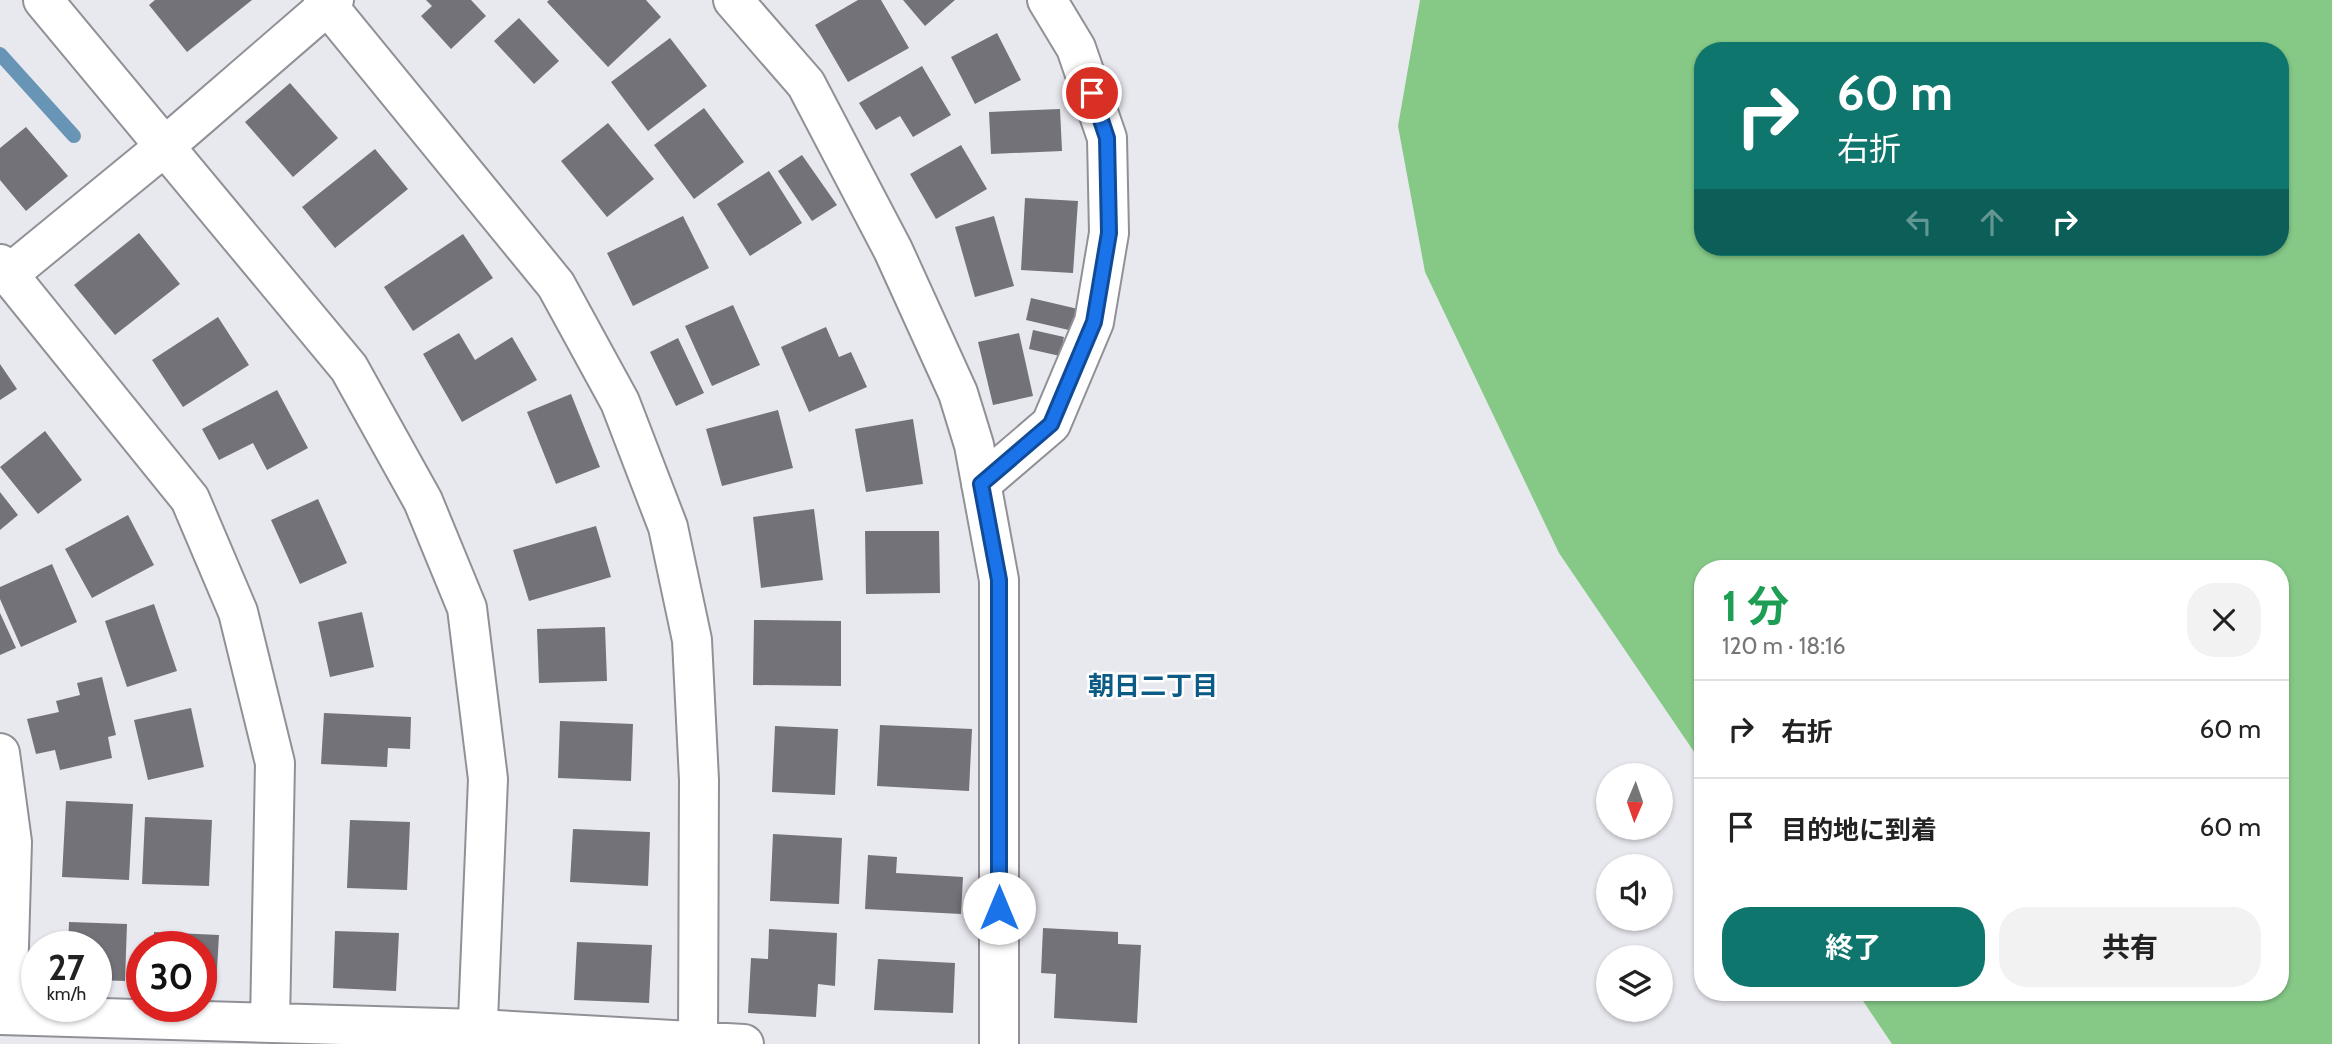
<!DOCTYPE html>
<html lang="ja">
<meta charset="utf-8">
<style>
body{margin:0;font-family:Cabin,"Noto Sans JP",sans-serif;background:#f2f2f2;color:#222;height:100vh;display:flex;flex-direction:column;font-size:26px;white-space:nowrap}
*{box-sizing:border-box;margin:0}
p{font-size:23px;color:#767676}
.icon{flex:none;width:38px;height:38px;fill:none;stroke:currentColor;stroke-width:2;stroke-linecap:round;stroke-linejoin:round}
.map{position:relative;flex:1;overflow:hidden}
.panel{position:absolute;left:1694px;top:560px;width:595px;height:441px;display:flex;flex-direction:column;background:#fff;border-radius:28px;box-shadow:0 2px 5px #0004}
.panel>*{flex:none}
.hud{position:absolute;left:1694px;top:42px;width:595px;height:214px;border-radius:28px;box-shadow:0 2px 5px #0004;background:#0f766e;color:#fff;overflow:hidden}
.needle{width:46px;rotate:182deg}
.buttons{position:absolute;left:1596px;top:763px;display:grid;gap:14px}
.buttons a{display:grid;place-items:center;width:77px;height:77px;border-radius:50%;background:#fff;box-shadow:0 2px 5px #0004;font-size:35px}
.speed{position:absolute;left:21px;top:931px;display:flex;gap:14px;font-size:35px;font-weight:700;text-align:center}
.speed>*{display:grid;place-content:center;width:91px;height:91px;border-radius:50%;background:#fff;box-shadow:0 2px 5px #0004;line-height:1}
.speed small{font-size:18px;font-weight:400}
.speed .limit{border:10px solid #d22;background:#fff;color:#111}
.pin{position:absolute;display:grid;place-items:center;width:60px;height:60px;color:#fff;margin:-30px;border:4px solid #fff;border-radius:50%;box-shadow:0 2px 7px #0007}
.me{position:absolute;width:77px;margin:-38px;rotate:0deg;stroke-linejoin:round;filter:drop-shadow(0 0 5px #0008)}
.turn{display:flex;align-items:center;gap:24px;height:147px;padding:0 28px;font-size:32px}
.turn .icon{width:91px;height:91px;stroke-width:2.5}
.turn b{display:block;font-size:49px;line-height:60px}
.lanes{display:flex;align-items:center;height:66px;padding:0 28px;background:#0003;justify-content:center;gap:35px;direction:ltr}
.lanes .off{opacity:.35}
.round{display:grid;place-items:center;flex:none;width:74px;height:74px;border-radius:28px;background:#f2f2f2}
.summary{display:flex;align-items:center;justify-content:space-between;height:119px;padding:0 28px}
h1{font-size:42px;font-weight:700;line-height:52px;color:#1e9e55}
.primary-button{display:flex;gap:14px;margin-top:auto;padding:14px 28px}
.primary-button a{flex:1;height:80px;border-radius:28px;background:#0f766e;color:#fff;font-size:28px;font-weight:700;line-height:80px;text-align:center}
.primary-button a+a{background:#f2f2f2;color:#222}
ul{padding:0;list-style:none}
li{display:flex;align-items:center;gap:21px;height:98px;padding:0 28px;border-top:2px solid #e0e0e0}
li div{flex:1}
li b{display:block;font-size:26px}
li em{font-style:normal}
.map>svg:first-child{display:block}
.forest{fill:#86c987;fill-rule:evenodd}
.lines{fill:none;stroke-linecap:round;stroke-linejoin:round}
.stream{stroke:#6895b5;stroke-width:14}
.building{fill:#727278}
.street-casing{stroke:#909097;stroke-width:42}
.secondary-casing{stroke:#909097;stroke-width:42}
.street{stroke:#fff;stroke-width:38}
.secondary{stroke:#fff;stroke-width:38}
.route-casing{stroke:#114b97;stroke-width:18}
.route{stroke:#1a73e8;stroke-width:12}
.labels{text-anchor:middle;stroke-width:5;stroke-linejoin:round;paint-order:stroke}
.neighbourhood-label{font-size:26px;font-weight:bold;fill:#0c5b87;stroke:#fff}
</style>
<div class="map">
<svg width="2332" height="1044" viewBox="0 0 2332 1044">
<rect width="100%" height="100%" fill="#e8e8ef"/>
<path class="forest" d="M1420 0H2332V1044H1892L1857 992H2280V569H1703V765L1559 553 1425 272 1398 126ZM1703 51H2280V247H1703Z"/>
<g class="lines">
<path class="stream" d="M0 54 74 136"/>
</g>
<path class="building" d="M155 0H252L187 52 149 5Z
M426 0H471L486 16 451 49 421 16 432 6Z
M549 0H646L661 17 608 67 547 2Z
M858 0H881L909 48 848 82 815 25Z
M903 0H955L925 26Z
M519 18 559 61 534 84 494 41Z
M997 33 1021 80 975 104 951 57Z
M670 38 707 86 648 131 611 82Z
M922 66 951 115 913 137 900 116 876 130 859 103Z
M290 83 338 138 293 177 245 122Z
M704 108 744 162 694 199 654 145Z
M1060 109 1062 151 991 154 989 112Z
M608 123 654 179 607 217 561 161Z
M26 127 68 176 26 211 0 180V148Z
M961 145 987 189 936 219 910 174Z
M375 149 408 189 335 248 302 207Z
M802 155 837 205 812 221 778 171Z
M769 171 802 223 750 256 717 204Z
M1025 198 1078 201 1073 273 1021 270Z
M683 216 709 268 633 306 607 253Z
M994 216 1014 286 975 297 955 227Z
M139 233 180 284 115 335 74 285Z
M463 234 493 278 413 331 384 287Z
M1031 298 1078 309 1073 331 1026 320Z
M733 305 760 365 712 386 685 326Z
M218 317 249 365 183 407 152 360Z
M826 327 839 357 851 352 867 387 809 412 781 347Z
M1033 330 1064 337 1060 356 1029 349Z
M459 333 475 360 512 337 537 380 462 422 423 354Z
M1019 333 1033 396 993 405 978 342Z
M678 338 704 393 676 406 650 352Z
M0 364 17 389 0 400Z
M277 390 308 448 267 470 253 443 219 460 202 429Z
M571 394 600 467 556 484 527 412Z
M778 410 793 468 722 486 706 429Z
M913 419 923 484 866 492 855 429Z
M45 431 82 480 38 514 0 467Z
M0 492 18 515 0 530Z
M318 499 347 563 300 584 271 520Z
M814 509 823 580 761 588 753 517Z
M128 515 154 565 92 598 65 549Z
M596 526 611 577 529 601 513 550Z
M865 531H939L940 593 866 594Z
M52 564 77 622 21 647 0 599V587Z
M154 604 177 671 127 687 105 621Z
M362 612 374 667 330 677 318 622Z
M0 613 16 648 0 655Z
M754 620 841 621V686L753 685Z
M605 627 607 681 539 683 537 629Z
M102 677 116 735 108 737 112 758 60 770 55 750 36 754 27 719 59 712 56 701 80 695 77 683Z
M191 708 204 767 148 780 134 720Z
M324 713 411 717 410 749 388 748 387 767 321 764Z
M560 721 633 724 631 781 558 778Z
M880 725 972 729 969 791 877 786Z
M775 726 838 729 835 795 772 792Z
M66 801 133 804 129 880 62 877Z
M145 817 212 820 209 886 142 884Z
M350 820 410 822 407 890 347 888Z
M573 829 650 832 648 886 570 882Z
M773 834 842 838 839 904 770 901Z
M868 855 897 857 896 873 963 877 961 914 865 909Z
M69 922 127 924 125 981 96 980V947H68Z
M1043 928 1118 932V944L1141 945 1137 1023 1054 1018 1056 974 1041 973Z
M769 929 837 933 835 986 818 984 816 1017 748 1013 751 958 768 959Z
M335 931 399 933 396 991 333 988Z
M154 932 219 935 216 986 201 985V947H154Z
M577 942 652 945 649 1003 574 1000Z
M878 959 955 963 953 1013 874 1010Z"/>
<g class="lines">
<defs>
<path id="street" d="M323 0 556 285 620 402 668 527 692 640 699 780 698 1042
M733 0 806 84 893 250 958 393 974 445 999 580V1044
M0 264 190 499 238 612 275 763 270 1023
M9 274 164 147 334 0
M981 484 1051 424 1094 322 1109 233 1107 138 1076 48 1047 0
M0 753 12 842 7 1015
M0 1015 478 1029 744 1044"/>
<path id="secondary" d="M43 0 349 368 423 501 467 608 488 779 477 1044"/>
</defs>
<use href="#street" class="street-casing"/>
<use href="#secondary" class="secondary-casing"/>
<use href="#street" class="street"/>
<use href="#secondary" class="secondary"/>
</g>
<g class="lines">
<defs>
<path id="route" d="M999 908V580L981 484 1051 424 1094 322 1109 233 1107 138 1092 93"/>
</defs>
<use href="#route" class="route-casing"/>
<use href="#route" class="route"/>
</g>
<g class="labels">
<g class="neighbourhood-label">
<text x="1153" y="695">朝日二丁目</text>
</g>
</g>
</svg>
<div class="buttons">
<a><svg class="needle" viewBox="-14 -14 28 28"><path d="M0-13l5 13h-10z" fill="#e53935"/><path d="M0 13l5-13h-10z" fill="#767676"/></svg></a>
<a><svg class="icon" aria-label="sound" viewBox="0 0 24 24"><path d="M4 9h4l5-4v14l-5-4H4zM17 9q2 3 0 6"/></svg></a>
<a><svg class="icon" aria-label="layers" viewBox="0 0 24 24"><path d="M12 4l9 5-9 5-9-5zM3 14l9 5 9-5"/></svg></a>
</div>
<div class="speed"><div>27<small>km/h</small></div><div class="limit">30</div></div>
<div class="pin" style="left:1092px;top:93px;background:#d93025"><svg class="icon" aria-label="arrive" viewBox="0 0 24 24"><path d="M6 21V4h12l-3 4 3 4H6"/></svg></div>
<svg class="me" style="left:999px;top:908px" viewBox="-20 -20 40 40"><circle r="19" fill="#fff"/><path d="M0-13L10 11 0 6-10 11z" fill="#1a73e8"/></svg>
<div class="hud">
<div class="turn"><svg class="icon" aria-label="right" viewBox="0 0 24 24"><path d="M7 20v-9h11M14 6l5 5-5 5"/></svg><div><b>60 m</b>右折</div></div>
<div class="lanes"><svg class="icon off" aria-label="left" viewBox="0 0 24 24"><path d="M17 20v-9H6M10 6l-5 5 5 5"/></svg><svg class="icon off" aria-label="ahead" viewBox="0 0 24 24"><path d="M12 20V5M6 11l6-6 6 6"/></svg><svg class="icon" aria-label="right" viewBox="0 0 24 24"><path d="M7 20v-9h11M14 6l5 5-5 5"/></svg></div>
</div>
<section class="panel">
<div class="summary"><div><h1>1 分</h1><p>120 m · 18:16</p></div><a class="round"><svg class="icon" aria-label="close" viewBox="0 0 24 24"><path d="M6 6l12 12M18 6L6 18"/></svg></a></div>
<ul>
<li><svg class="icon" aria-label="right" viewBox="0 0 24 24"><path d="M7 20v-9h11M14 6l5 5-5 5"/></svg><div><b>右折</b></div><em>60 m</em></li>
<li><svg class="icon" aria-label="arrive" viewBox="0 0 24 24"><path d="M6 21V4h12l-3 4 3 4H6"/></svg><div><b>目的地に到着</b></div><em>60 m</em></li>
</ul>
<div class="primary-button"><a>終了</a><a>共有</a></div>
</section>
</div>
